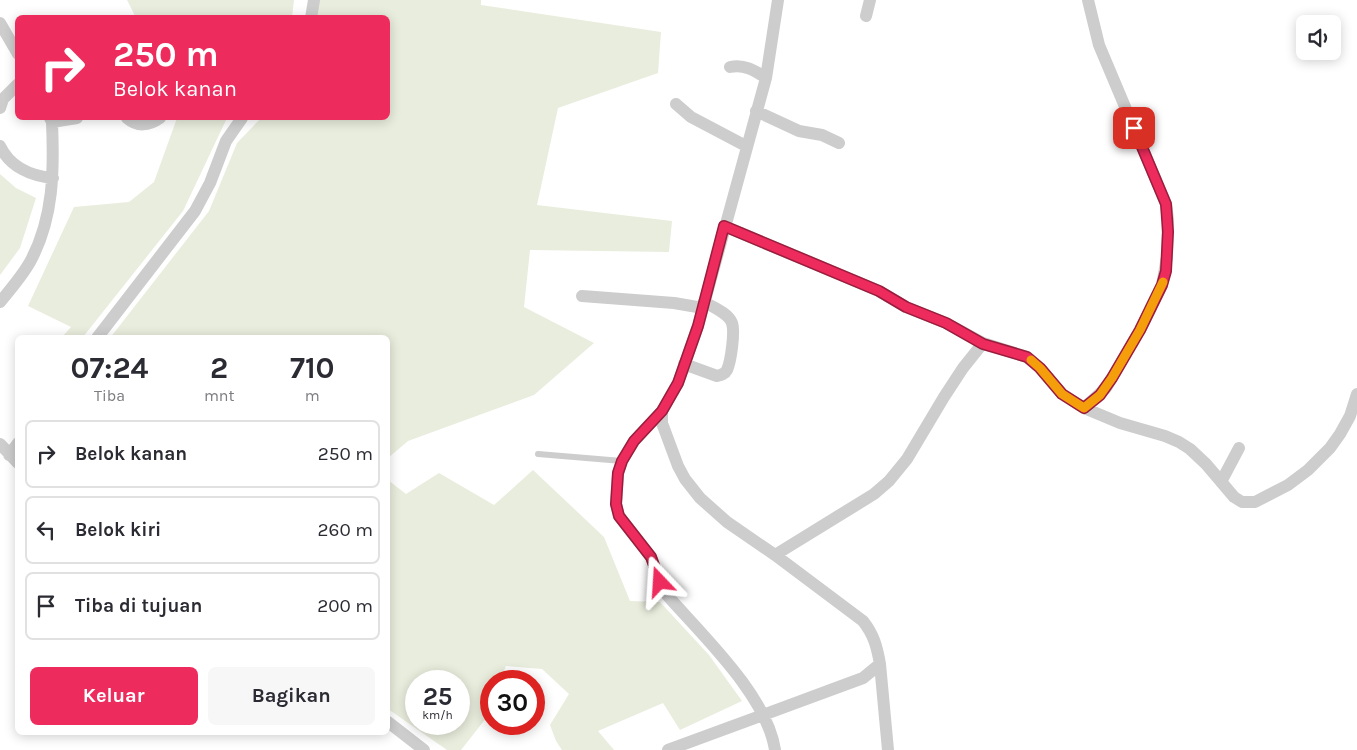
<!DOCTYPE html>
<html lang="id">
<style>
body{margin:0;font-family:Karla,sans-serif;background:#f7f7f7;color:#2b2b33;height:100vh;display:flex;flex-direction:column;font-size:19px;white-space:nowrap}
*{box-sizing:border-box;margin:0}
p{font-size:16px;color:#7c7c81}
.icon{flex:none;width:28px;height:28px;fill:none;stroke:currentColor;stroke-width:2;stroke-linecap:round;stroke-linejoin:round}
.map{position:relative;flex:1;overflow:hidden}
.panel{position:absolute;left:15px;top:335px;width:375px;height:400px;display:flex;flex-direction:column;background:#fff;border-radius:8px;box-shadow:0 2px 12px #0003}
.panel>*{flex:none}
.guide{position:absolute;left:15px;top:15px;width:375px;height:105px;border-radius:8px;box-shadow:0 2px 12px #0003;background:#ed2b5c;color:#fff;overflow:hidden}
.fabs{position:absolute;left:1296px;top:15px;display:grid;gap:10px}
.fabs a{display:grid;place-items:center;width:45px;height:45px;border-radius:8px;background:#fff;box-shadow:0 2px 12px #0003;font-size:25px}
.speed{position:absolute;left:405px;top:670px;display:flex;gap:10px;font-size:25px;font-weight:700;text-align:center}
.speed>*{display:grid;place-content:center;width:65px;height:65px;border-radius:50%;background:#fff;box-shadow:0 2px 12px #0003;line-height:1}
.speed small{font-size:12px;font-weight:400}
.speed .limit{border:8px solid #d22;background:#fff;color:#111}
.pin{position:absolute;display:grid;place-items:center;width:42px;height:42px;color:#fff;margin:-21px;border-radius:10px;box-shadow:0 2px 8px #0006}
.me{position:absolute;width:55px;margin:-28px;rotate:340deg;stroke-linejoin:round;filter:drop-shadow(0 0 4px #0008)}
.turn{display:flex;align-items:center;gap:18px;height:105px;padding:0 15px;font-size:22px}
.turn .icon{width:65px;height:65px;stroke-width:2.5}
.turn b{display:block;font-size:35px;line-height:42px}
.eta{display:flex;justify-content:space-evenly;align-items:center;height:85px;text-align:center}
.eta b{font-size:30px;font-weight:700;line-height:35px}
.cta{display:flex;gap:10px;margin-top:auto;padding:10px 15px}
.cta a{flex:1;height:58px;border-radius:8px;background:#ed2b5c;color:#fff;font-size:20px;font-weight:700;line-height:58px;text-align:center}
.cta a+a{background:#f7f7f7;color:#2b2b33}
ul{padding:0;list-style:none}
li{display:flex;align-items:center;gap:15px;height:68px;margin:0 10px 8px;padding:0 5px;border:2px solid #e1e1e2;border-radius:8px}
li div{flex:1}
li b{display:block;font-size:19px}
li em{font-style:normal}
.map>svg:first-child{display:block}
.green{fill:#e9eddd;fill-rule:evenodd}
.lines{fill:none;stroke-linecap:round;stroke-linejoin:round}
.lane{stroke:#cdcdcd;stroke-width:6}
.street{stroke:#cdcdcd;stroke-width:12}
.route-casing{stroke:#9a1c3c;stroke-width:12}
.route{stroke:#ed2b5c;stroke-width:9}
.slow{stroke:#f59e0b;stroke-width:9}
</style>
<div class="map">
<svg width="1357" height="750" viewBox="0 0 1357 750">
<rect width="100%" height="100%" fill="#fff"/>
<path class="green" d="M127 0H294L292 17 136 18Z
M314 0H481V5L661 32 658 73 558 108 537 205 672 221 669 252 530 250 524 307 594 343 534 395 408 441 388 458V338H110L209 211 237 143 261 118H388V18L311 17Z
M177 118H227L183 211 83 337H62L71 327 28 306 74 207 129 202 154 182Z
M0 174 16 188 36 198 20 248 0 275Z
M533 470 604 537 630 601 660 602 709 655 742 701 680 730 663 703 598 731 614 750H562L556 741 550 725 569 694 542 669 506 666 500 681H491V705L487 717 461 750H447L388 709V480L406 494 439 473 494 505ZM459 681V724H416V681Z"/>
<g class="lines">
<path class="lane" d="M538 454 622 461"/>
<path class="street" d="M866 16 870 0
M311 18 314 0
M0 23 18 54
M730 67C744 64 754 70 766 78
M676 104 691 117 746 146
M0 108 3 99 18 84
M756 111 799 131 822 135 839 143
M127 118C137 127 149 126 160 118
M52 122 77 118
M0 146C10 167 31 176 53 178
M724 226 879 291 906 307 946 323 983 343 1027 357 1040 368 1062 394 1084 408 1120 423 1165 436 1179 442 1190 449 1206 464 1234 497 1242 502H1255L1288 485 1308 470 1330 448 1340 434 1350 416 1357 394
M582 296 674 303 703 308
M0 302C11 289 22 276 30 262 54 218 54 170 52 122L50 118
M97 338 195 211 210 183 226 141 242 118
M684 364 717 376C721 375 725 374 727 370 731 361 735 332 732 323 728 313 713 307 704 302
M1084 408 1106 388 1140 330 1162 285 1167 257 1168 219 1166 204 1099 45 1088 0
M662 411V423L678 466 685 479 700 498 727 522 775 555 863 621C874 635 877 647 880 664L863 678 668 750
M0 444 18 463
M9 455 18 443
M1221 482 1239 448
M775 555 874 494 889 481 907 459 944 397 963 368 983 343
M880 664 888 750
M388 722 424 750
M775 750C767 696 703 636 667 595L660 582 651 557 619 516 616 504 618 473 622 461 634 441 662 411 678 383 698 326 766 78 778 0"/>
</g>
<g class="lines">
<defs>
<path id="route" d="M660 582 651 557 619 516 616 504 618 473 622 461 634 441 662 411 678 383 698 326 724 226 879 291 906 307 946 323 983 344 1027 357 1040 368 1062 394 1084 408 1100 395 1112 378 1140 330 1162 285 1166 271 1168 232 1166 204 1134 128"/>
</defs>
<use href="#route" class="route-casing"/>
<use href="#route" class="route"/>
<path class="slow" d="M1031 360 1040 368 1062 394 1084 408 1100 395 1112 378 1140 330 1163 282"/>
</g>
</svg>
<div class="fabs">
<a><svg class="icon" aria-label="sound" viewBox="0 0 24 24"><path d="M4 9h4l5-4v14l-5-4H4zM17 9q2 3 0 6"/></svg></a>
</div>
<div class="speed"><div>25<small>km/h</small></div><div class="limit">30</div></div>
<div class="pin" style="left:1134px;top:128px;background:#d93025"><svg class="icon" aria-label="arrive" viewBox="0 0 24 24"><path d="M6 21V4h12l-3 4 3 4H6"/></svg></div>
<svg class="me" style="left:660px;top:582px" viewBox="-20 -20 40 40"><path d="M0-17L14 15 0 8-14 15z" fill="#ed2b5c" stroke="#fff" stroke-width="4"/></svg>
<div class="guide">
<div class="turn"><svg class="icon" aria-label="right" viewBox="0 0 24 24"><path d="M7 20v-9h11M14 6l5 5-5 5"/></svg><div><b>250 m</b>Belok kanan</div></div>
</div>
<section class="panel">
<div class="eta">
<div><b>07:24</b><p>Tiba</p></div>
<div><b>2</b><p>mnt</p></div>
<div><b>710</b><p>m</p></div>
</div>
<ul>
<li><svg class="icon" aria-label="right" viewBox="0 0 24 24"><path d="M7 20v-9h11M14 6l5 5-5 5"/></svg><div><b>Belok kanan</b></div><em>250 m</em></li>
<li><svg class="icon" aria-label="left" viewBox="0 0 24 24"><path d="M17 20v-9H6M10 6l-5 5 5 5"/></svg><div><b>Belok kiri</b></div><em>260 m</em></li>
<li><svg class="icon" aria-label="arrive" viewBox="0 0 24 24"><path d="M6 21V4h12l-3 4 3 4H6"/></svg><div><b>Tiba di tujuan</b></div><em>200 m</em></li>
</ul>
<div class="cta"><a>Keluar</a><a>Bagikan</a></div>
</section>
</div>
